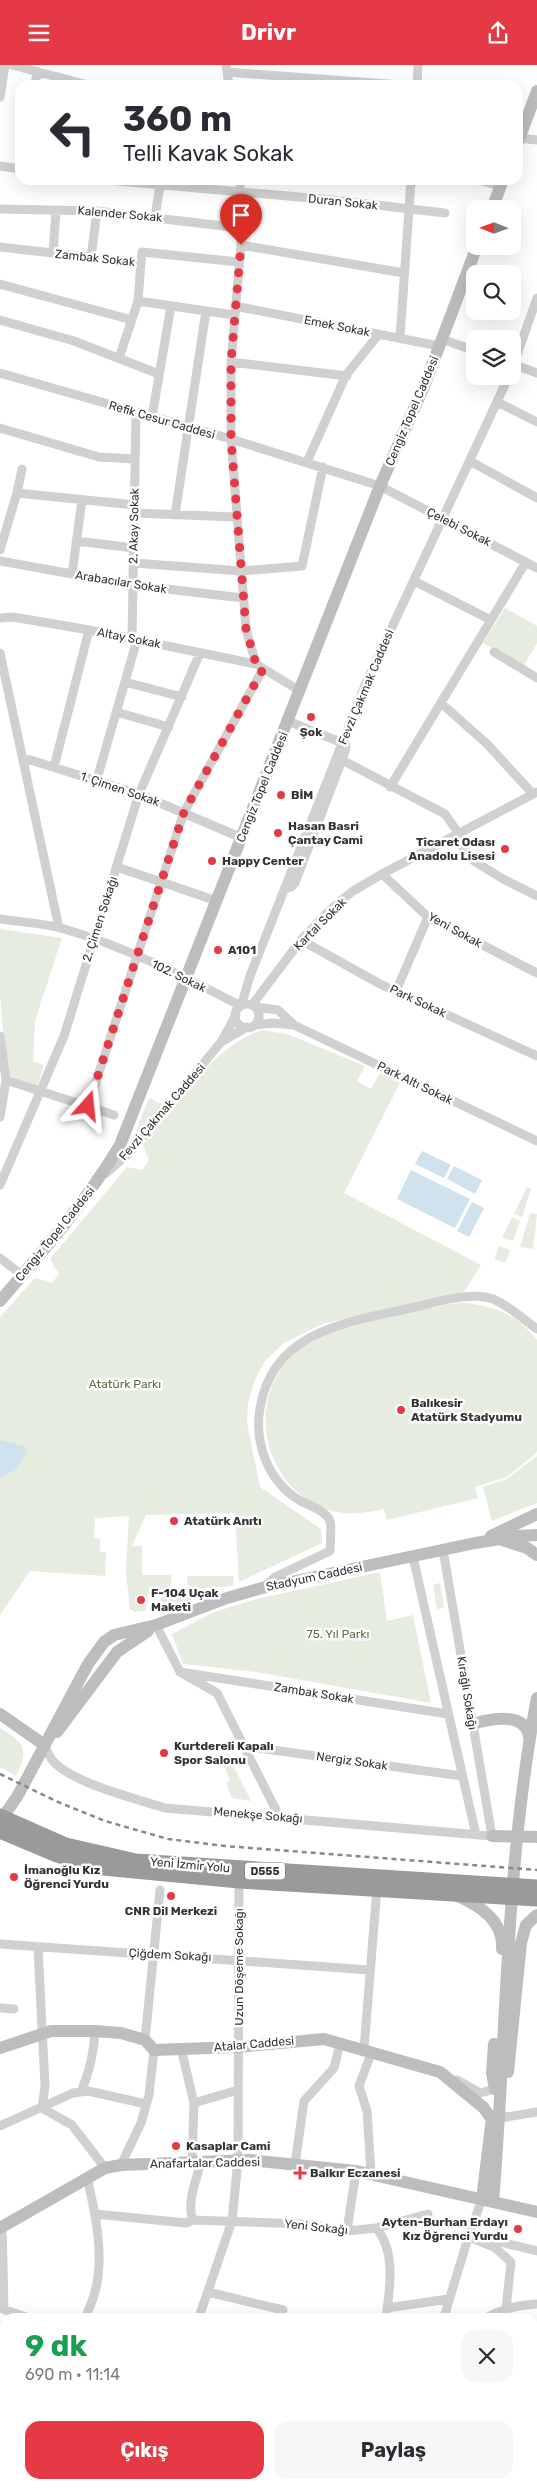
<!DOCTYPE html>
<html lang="tr">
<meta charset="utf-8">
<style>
body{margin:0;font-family:Rubik,sans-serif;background:#f7f7f7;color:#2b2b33;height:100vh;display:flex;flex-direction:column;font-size:19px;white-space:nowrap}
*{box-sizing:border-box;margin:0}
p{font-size:16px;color:#7c7c81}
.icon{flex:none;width:28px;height:28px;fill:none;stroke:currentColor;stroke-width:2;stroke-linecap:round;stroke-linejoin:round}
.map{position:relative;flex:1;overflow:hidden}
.sheet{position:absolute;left:0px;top:2248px;width:538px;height:176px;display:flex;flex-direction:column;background:#fff;border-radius:15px 15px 0 0;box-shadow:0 5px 20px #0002}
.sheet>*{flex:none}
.hud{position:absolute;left:15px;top:15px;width:508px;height:105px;border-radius:15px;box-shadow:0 5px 20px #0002;background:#fff;color:#2b2b33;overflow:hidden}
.needle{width:32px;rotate:271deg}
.tools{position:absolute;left:466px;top:135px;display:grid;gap:10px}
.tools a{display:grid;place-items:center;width:55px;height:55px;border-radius:10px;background:#fff;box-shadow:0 5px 20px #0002;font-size:25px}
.pin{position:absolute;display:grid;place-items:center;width:42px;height:42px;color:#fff;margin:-51px -21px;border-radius:50% 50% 50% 0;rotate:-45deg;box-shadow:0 0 5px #0007}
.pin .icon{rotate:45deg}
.me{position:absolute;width:55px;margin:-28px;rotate:18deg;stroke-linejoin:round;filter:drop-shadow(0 0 4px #0008)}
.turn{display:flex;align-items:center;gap:18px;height:105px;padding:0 25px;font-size:22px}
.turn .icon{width:65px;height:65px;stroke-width:2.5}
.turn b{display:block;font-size:35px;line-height:42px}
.round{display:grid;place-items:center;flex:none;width:52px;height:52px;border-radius:15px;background:#f7f7f7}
.summary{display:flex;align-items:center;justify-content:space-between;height:85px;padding:0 25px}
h1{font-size:30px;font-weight:700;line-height:38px;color:#1e9e55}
.primary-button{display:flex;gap:10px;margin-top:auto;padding:10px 25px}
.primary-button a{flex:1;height:58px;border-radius:15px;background:#e63946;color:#fff;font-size:20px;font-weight:700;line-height:58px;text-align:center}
.primary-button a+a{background:#f7f7f7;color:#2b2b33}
header{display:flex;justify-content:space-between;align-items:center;height:65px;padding:0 25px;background:#e63946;color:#fff;font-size:22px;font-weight:700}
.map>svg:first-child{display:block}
.green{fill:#e6ecdf}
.water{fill:#cfe2ee}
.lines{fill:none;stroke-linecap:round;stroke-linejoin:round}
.stream{stroke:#cfe2ee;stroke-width:2.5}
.street{stroke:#d0d0d0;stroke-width:9}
.secondary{stroke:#bdbdbd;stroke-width:12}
.highway{stroke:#9a9a9a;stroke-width:15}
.rail{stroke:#888;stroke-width:2.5;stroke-dasharray:5 4;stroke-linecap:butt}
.route{stroke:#e63946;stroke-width:9;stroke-dasharray:0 16.2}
.poi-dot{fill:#e63946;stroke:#fff;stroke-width:2}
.labels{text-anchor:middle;stroke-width:5;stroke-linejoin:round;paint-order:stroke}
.shield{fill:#fff;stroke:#707070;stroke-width:1}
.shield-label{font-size:11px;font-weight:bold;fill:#333}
.street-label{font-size:12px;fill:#333;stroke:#fff}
.poi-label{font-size:12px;font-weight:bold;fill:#333;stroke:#fff;text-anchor:start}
.park-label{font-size:12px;fill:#56703f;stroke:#fff}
</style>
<header><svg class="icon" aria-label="menu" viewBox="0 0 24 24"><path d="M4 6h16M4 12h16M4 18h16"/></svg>Drivr<svg class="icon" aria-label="share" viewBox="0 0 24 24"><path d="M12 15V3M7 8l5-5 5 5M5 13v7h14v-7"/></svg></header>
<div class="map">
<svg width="537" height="2423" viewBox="0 0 537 2423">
<rect width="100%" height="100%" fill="#fff"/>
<path class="green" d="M505 543 537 561V578L524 600 483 578Z
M0 864 62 873 35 956 33 996 44 1000 37 1021 7 1010 0 931Z
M261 965 287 969 365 1001 357 1016 371 1024 380 1008 400 1018 344 1128 481 1200 464 1227 322 1259 284 1278 265 1296 255 1315 248 1338 247 1358 260 1422 321 1464 322 1478 239 1517 235 1448 146 1450 132 1481H142V1510H171V1519L167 1525 149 1526 146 1536V1546L134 1547 133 1545H130L126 1507 129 1451 95 1453 94 1473 100 1474V1487H106L105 1511 30 1506 0 1550V1252L35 1213 52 1218 59 1209 50 1194 127 1102 142 1105 149 1095 143 1080C178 1038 209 985 261 965Z
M149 1033 165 1041 132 1076Z
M527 1122 531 1124 522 1152 514 1149Z
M530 1148 537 1149 533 1184 520 1182Z
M512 1152 520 1156 513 1176 502 1173Z
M499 1181 511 1185 505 1198 494 1194Z
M462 1238C493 1240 518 1250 537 1275V1386L535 1389 507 1412 475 1422 478 1433 387 1455 384 1444C363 1449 341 1451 321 1442 260 1416 245 1329 298 1286 329 1260 408 1249 449 1239Z
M537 1391V1438L492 1456 483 1422 507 1414Z
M380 1507 387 1556 413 1550 431 1638 256 1607 183 1599 172 1569 214 1547 257 1534Z
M187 1511H234L233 1521 192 1524 187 1519Z
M440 1518 444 1543 437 1544 433 1520Z
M209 1528 168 1544 158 1545V1536L166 1530Z
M0 1663C25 1678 29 1684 16 1711L0 1702Z
M227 1688 251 1736 232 1733 226 1718 230 1716 225 1703 217 1699 221 1691Z"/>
<path class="water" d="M422 1086 451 1100 444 1113 415 1099Z
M454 1101 482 1115 475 1129 447 1114Z
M411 1105 470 1134 455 1163 397 1134Z
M472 1137 484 1143 469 1172 457 1166Z
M0 1375 24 1381 27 1386 16 1405 0 1412Z"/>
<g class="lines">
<path class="stream" d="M177 2423 180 2419"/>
<path class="street" d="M12 0 88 20
M226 0 229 20
M227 7 400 20
M35 20 37 7
M417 20 418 0
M0 32 5 0
M518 73 537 75
M0 101 20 104
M107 115 333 135 445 148
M240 115 241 180 231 297V374L246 564 256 599 300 626
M478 115 500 121
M0 144 97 146 240 163
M155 152 160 120
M241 180 404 208
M0 182 141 198 142 187 239 197
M53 188 56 145
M91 193 97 146
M0 219 132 255
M138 236 234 250
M235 241 439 281
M0 255 74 276 159 309
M400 273 411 115
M442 274 475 286
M119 293 138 236 141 198
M231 297 347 311
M512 299 537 308
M512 304 537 233
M0 308 231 374 380 421 537 503
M499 338 537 357
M152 352 171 241
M0 363 99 392 135 394
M470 396 537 433
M307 397 346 310 379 269
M17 428 22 404
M135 448 235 452
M175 450 206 246
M76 476 134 483
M0 485 17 428 135 440
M0 496 133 520 243 533
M134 498 241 506 302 501 323 402
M72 509 82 435
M414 516 491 555
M0 553 13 552 89 565 256 599
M132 574 136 347
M494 587 537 613
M0 588 59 863
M125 617 182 632
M441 638 487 679 533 729
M116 647 169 662
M288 656 345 679 346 683 342 695 445 749 459 769
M24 693 139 729 242 773
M54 702 89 565
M97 714 137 575
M390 722 526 497
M454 772 474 796 503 814 537 831
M117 802 217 836
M382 809 428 852 537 908
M284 824 291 822 295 818 342 695
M0 854C20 857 41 858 61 863 124 881 183 911 241 941L250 911 366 618 509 311
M301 875 380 919 537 991
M396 926 428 852
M235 951a12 12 0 1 1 24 0a12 12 0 1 1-24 0Z
M252 940 301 875 331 844 353 826 382 809 537 727
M255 942 278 945 294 960
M255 960 272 958 294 960 537 1076
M0 971 6 1015 0 1052
M221 977 247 962
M6 1015 114 1050
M88 1041 184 747 263 604
M105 1109 130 1087 221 977 236 950
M0 1120 64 971 139 729 200 588
M0 1193 22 1210
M413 1492 476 1770
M264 1522 275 1512 330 1486C330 1477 332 1464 330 1456 327 1446 308 1440 299 1435 268 1416 254 1378 260 1343 273 1264 351 1257 415 1242 437 1237 471 1226 493 1234 508 1240 524 1255 537 1264
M156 1560 180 1607 217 1628 279 1751
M180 1607 448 1649
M43 1679C47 1685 49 1691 53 1696 72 1718 137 1734 165 1743L492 1771 443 1485
M243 1681 462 1711
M0 1879 370 1905
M38 1883 45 2021 42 2043 72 2060 105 2103
M0 1943 14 1944
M145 1975 160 1825
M181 1983 194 2038 192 2097
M364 1984 377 1823
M457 2015 480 2028 495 2024
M81 2027C90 2006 94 1988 95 1966
M194 2038 238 2025
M500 2053 537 2047
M0 2061 73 2028 88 2026 146 2039
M295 2099 304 2036 334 2003 340 1978
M121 2100 141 2058 149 2030 154 1985
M371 2108 367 2046 359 2021 372 1986
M95 2149 186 2158 193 2155 301 2159 347 2166 376 2163 428 2149
M193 2155C186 2138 197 2113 201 2097
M2 2161 4 2243
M376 2163C396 2185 390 2225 386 2252
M347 2166 356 2106
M469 2170 474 2174 494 2182 511 2197 506 2244 500 2252
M488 2174 537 2186
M208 2227 283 2245 281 2252
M0 2243 26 2252
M387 2243 448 2234
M86 2252C89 2243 94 2233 96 2223 104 2187 95 2147 87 2112
M199 2252 232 2156 238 2095 239 1816
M444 2252 469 2170 482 2134
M488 2252C504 2243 519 2240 537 2239
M532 2305 534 2299
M0 2316 5 2315
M0 2377 5 2376
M64 2419 65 2423
M306 2419V2423
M431 2419 437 2423
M532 2419 534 2423
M187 2423 188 2419
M267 2423 268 2419
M402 2423 403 2419
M415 2423 418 2419
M470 2423 477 2419"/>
<path class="secondary" d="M518 77 537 26
M492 144 503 115
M0 1236C43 1186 86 1137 120 1080L380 421 425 319 477 181
M491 1471 537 1449
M502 1475 527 1483 537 1490
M0 1649 43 1679
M472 1659C490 1654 526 1646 529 1672
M57 1667 117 1587 148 1566
M0 1756 17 1732 88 1599 104 1577 114 1570 156 1560 227 1533 262 1523 475 1478 518 1471 537 1470
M492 1771 537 1772
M458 1831C480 1841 504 1856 502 1884
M494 1979 492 2008 495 2024
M0 1983 51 1966H95L121 1968 145 1975 154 1985 238 1982 324 1974 440 2007 484 2043 492 2055
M508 2007 521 1878 526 1860 537 1850
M482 2134 492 2053
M493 2137C507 1968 505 1800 537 1633
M0 2163 105 2103 121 2100 250 2095 356 2106 537 2147"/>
<path class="highway" d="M0 1751 66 1780 136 1796 537 1822
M0 1766 57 1790 103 1803 239 1816 537 1834"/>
<path class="rail" d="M0 1709 58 1737 105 1756 168 1774 225 1781 537 1805"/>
</g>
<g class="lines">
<path class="route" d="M88 1041 184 747 263 604 256 599 246 564 231 374V297L241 180"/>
</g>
<g class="poi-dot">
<circle cx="311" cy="652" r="5"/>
<circle cx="281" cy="730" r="5"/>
<circle cx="278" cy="768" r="5"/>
<circle cx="505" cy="784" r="5"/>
<circle cx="212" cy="796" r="5"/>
<circle cx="218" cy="885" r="5"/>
<circle cx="401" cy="1345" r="5"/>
<circle cx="174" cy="1456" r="5"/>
<circle cx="141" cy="1535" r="5"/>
<circle cx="164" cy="1688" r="5"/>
<circle cx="14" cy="1812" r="5"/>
<circle cx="171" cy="1831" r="5"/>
<circle cx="176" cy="2081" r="5"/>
<path d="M297.5 2100.5h5v5h5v5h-5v5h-5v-5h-5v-5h5z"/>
<circle cx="518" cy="2164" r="5"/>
</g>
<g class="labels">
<rect class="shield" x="245" y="1797.5" width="40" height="17" rx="4"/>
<g class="shield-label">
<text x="265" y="1810">D555</text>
</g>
<g class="street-label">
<text transform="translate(343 137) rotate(6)" y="4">Duran Sokak</text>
<text transform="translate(120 149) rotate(5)" y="4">Kalender Sokak</text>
<text transform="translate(95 193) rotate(6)" y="4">Zambak Sokak</text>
<text transform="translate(337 261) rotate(11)" y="4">Emek Sokak</text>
<text transform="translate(412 346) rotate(-67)" y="4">Cengiz Topel Caddesi</text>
<text transform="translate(162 355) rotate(16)" y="4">Refik Cesur Caddesi</text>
<text transform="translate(134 461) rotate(-89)" y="4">2. Akay Sokak</text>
<text transform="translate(459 462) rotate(27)" y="4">Çelebi Sokak</text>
<text transform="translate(121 517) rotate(9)" y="4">Arabacılar Sokak</text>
<text transform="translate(129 573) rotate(11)" y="4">Altay Sokak</text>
<text transform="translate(366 622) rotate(-67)" y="4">Fevzi Çakmak Caddesi</text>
<text transform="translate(262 722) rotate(-68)" y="4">Cengiz Topel Caddesi</text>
<text transform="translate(120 724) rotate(19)" y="4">1. Çimen Sokak</text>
<text transform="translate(100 854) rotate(-72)" y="4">2. Çimen Sokağı</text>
<text transform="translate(320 859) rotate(-45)" y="4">Kartal Sokak</text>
<text transform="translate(455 865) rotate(29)" y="4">Yeni Sokak</text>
<text transform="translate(179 911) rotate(26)" y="4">102. Sokak</text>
<text transform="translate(418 936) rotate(25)" y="4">Park Sokak</text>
<text transform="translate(415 1018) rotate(26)" y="4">Park Altı Sokak</text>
<text transform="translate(162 1047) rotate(-49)" y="4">Fevzi Çakmak Caddesi</text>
<text transform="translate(55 1169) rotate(-51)" y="4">Cengiz Topel Caddesi</text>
<text transform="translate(314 1512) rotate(-12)" y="4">Stadyum Caddesi</text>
<text transform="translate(314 1628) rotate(9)" y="4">Zambak Sokak</text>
<text transform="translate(467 1628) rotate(81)" y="4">Kırağlı Sokağı</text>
<text transform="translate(352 1696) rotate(8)" y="4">Nergiz Sokak</text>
<text transform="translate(258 1750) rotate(5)" y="4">Menekşe Sokağı</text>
<text transform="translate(190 1800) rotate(5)" y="4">Yeni İzmir Yolu</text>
<text transform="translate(170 1890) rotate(3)" y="4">Çiğdem Sokağı</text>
<text transform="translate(239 1902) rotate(-90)" y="4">Uzun Döşeme Sokağı</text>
<text transform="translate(254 1979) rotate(-5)" y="4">Atalar Caddesi</text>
<text transform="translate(205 2098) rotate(-1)" y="4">Anafartalar Caddesi</text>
<text transform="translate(316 2162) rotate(6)" y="4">Yeni Sokağı</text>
</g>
<g class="poi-label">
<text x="311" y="671" text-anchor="middle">Şok</text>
<text x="291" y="734">BİM</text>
<text x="288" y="765">Hasan Basri<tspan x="288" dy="14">Çantay Cami</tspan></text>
<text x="495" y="781" text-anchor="end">Ticaret Odası<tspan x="495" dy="14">Anadolu Lisesi</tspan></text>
<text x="222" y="800">Happy Center</text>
<text x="228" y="889">A101</text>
<text x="411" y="1342">Balıkesir<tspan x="411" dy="14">Atatürk Stadyumu</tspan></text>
<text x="184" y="1460">Atatürk Anıtı</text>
<text x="151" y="1532">F-104 Uçak<tspan x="151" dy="14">Maketi</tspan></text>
<text x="174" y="1685">Kurtdereli Kapalı<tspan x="174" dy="14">Spor Salonu</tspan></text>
<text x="24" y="1809">İmanoğlu Kız<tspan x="24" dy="14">Öğrenci Yurdu</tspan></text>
<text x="171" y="1850" text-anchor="middle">CNR Dil Merkezi</text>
<text x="186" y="2085">Kasaplar Cami</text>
<text x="310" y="2112">Balkır Eczanesi</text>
<text x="508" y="2161" text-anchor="end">Ayten-Burhan Erdayı<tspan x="508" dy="14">Kız Öğrenci Yurdu</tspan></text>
</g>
<g class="park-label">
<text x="125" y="1323">Atatürk Parkı</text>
<text x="338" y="1573">75. Yıl Parkı</text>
</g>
</g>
</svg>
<div class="tools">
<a><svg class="needle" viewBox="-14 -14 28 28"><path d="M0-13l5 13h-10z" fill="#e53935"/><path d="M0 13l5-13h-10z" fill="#7c7c81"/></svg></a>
<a><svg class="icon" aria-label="search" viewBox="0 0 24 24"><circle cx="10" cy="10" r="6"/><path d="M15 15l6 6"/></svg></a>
<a><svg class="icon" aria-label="layers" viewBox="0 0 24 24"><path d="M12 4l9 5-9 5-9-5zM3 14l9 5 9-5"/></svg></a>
</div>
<div class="pin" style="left:241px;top:180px;background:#d93025"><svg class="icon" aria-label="arrive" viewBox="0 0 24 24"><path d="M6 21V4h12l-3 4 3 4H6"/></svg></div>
<svg class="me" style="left:88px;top:1041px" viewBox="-20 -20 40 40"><path d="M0-17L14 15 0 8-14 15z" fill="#e63946" stroke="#fff" stroke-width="4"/></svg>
<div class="hud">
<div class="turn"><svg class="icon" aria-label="left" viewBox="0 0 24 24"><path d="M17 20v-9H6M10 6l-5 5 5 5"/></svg><div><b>360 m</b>Telli Kavak Sokak</div></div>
</div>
<section class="sheet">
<div class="summary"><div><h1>9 dk</h1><p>690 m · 11:14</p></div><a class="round"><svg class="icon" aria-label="close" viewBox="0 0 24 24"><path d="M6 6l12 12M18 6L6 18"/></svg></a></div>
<div class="primary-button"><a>Çıkış</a><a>Paylaş</a></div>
</section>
</div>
